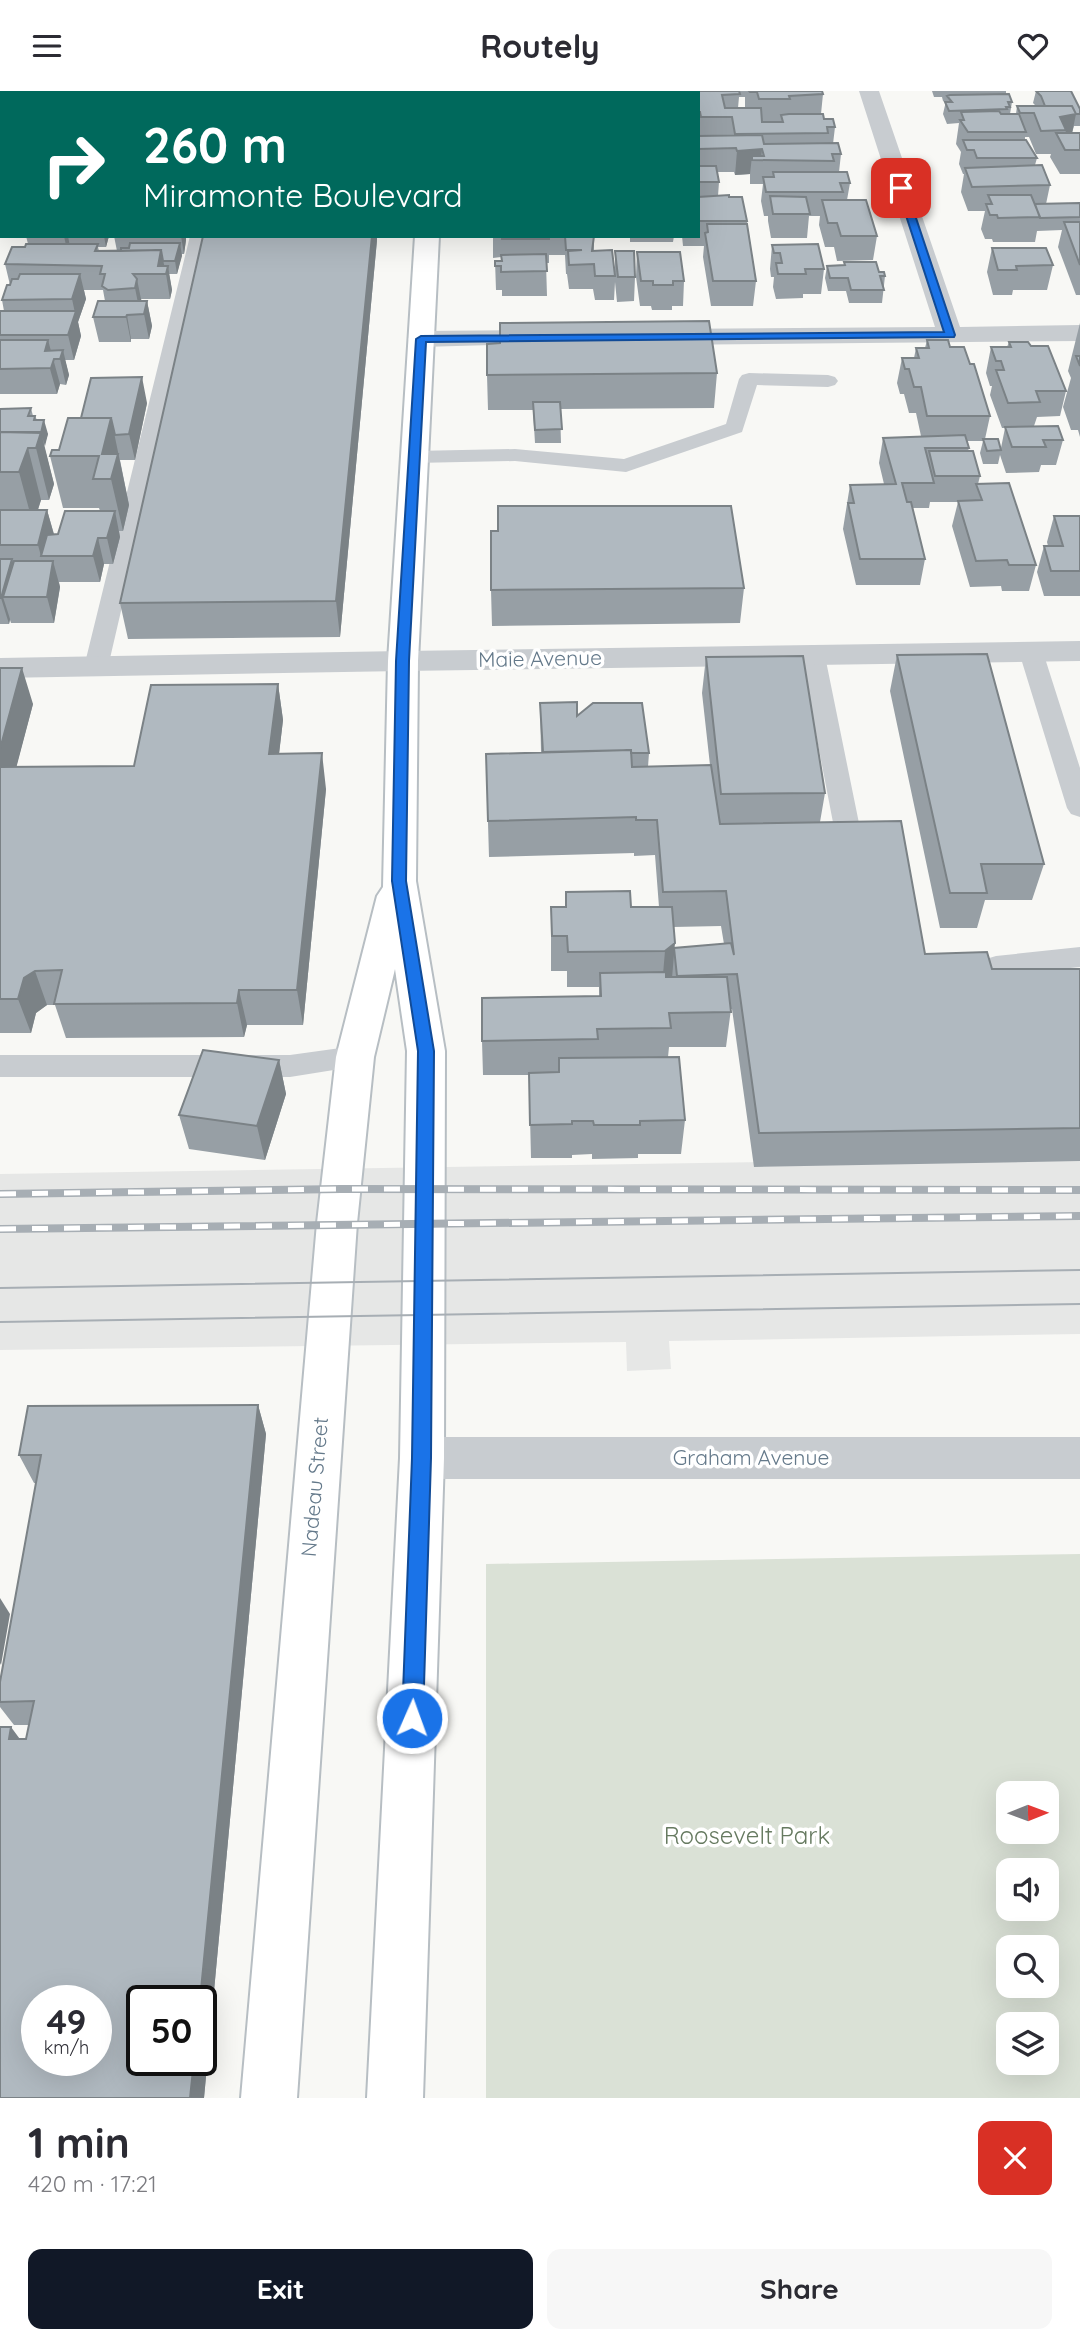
<!DOCTYPE html>
<meta charset="utf-8">
<style>
body{margin:0;font-family:Quicksand,sans-serif;background:#f7f7f7;color:#2b2b33;height:100vh;display:flex;flex-direction:column;font-size:26px;white-space:nowrap}
*{box-sizing:border-box;margin:0}
p{font-size:23px;color:#7c7c81}
.icon{flex:none;width:38px;height:38px;fill:none;stroke:currentColor;stroke-width:2;stroke-linecap:round;stroke-linejoin:round}
.map{position:relative;height:2007px;overflow:hidden}
.panel{display:flex;flex-direction:column;background:#fff;flex:1}
.panel>*{flex:none}
.top-card{position:absolute;left:0px;top:0px;width:700px;height:147px;box-shadow:0 7px 28px #0002;background:#00695c;color:#fff;overflow:hidden}
.needle{width:46px;rotate:89deg}
.tools{position:absolute;left:996px;top:1690px;display:grid;gap:14px}
.tools a{display:grid;place-items:center;width:63px;height:63px;border-radius:14px;background:#fff;box-shadow:0 7px 28px #0002;font-size:35px}
.speed{position:absolute;left:21px;top:1894px;display:flex;gap:14px;font-size:35px;font-weight:700;text-align:center}
.speed>*{display:grid;place-content:center;width:91px;height:91px;border-radius:50%;background:#fff;box-shadow:0 7px 28px #0002;line-height:1}
.speed small{font-size:18px;font-weight:400}
.speed .limit{border:4px solid #111;border-radius:10px;background:#fff;color:#111}
.pin{position:absolute;display:grid;place-items:center;width:60px;height:60px;color:#fff;margin:-30px;border-radius:14px;box-shadow:0 4px 10px #0006}
.me{position:absolute;width:77px;margin:-38px;rotate:2deg;stroke-linejoin:round;filter:drop-shadow(0 0 5px #0008)}
.turn{display:flex;align-items:center;gap:24px;height:147px;padding:0 28px;font-size:32px}
.turn .icon{width:91px;height:91px;stroke-width:2.5}
.turn b{display:block;font-size:49px;line-height:60px}
.round{display:grid;place-items:center;flex:none;width:74px;height:74px;border-radius:14px;background:#f7f7f7}
.headline{display:flex;align-items:center;justify-content:space-between;height:119px;padding:0 28px}
h1{font-size:42px;font-weight:700;line-height:52px}
.cta{display:flex;gap:14px;margin-top:auto;padding:14px 28px}
.cta a{flex:1;height:80px;border-radius:14px;background:#111827;color:#fff;font-size:28px;font-weight:700;line-height:80px;text-align:center}
.cta a+a{background:#f7f7f7;color:#2b2b33}
header{display:flex;justify-content:space-between;align-items:center;height:91px;padding:0 28px;background:#fff;font-size:32px;font-weight:700}
.map>svg:first-child{display:block}
.built{fill:#e6e7e6}
.green{fill:#dae1d6;fill-rule:evenodd}
.lines{fill:none;stroke-linecap:round;stroke-linejoin:round}
.secondary-casing{stroke:#b7bec3;stroke-width:4}
.service{fill:#c8ccd0;fill-rule:evenodd}
.minor{fill:#c8ccd0;fill-rule:evenodd}
.tertiary{fill:#c8ccd0;fill-rule:evenodd}
.secondary{fill:#fff;fill-rule:evenodd}
.tram{stroke:#a7aeb4;stroke-width:2}
.rail-casing{stroke:#a7aeb4;stroke-width:8}
.rail{stroke:#fff;stroke-width:5;stroke-dasharray:16;stroke-linecap:butt}
.wall{fill:#979fa5;fill-rule:evenodd}
.shaded-wall{fill:#7b8286}
.building{fill:#b0b9c0;stroke:#7b8286;stroke-width:2;fill-rule:evenodd}
.route{fill:#1a73e8;stroke:#114b97;stroke-width:2}
.labels{text-anchor:middle;stroke-width:7;stroke-linejoin:round;paint-order:stroke}
.street-label{font-size:21px;fill:#64798a;stroke:#fff}
.near-park-label{font-size:24px;fill:#667a60;stroke:#fff}
</style>
<header><svg class="icon" aria-label="menu" viewBox="0 0 24 24"><path d="M4 6h16M4 12h16M4 18h16"/></svg>Routely<svg class="icon" aria-label="heart" viewBox="0 0 24 24"><path d="M12 20l-8-8c-3-5 5-10 8-4 3-6 11-1 8 4z"/></svg></header>
<div class="map">
<svg width="1080" height="2007" viewBox="0 0 1080 2007">
<rect width="100%" height="100%" fill="#f8f8f5"/>
<path class="built" d="M1080 1066V1243L669 1250 671 1278 627 1280 626 1251 0 1259V1083Z"/>
<path class="green" d="M1080 1463V2007H486V1473ZM1008 1703H1046V1741H1008ZM1008 1780H1046V1818H1008ZM1008 1857H1046V1895H1008ZM1008 1934H1046V1972H1008Z"/>
<g class="lines">
<defs>
<path id="secondary" d="M426 0H446V2H426Z
M415 145H439L418 570 416 790 445 960 444 1367 423 2007H367L400 1367 407 960 395 878 374 966 357 1132 297 2007H241L317 1132 336 966 377 805 383 796 388 570Z"/>
</defs>
<use href="#secondary" class="secondary-casing"/>
<path class="service" d="M226 0H242V2H226Z
M190 145H208L108 576 104 581 96 584 88 581 84 576Z
M749 282 828 284 835 286 838 290 835 294 828 296 757 294 742 341 626 381 515 370 414 372 407 370 403 366 407 362 414 360 515 358 624 368 726 333 739 288 742 284Z
M1031 554 1039 556 1043 561 1080 677V726L1071 723 1067 717 1019 561 1023 556Z
M813 558 821 560 825 565 862 747 858 753 849 756 840 753 836 747 801 565 805 560Z
M1080 856V876L996 885 986 882 982 875 986 868 996 865Z
M355 955 365 958 370 966 365 974 290 986H0V964H290Z"/>
<path class="minor" d="M20 0H40L19 2Z
M859 0H879L960 236 1080 234V250L659 254 650 251 646 246 650 241 659 238 935 236Z
M2 66V84L0 85V67Z
M0 107H2V121H0Z
M553 239 562 242 566 247 562 252 421 256 412 253 408 248 412 243 421 240Z
M403 560 414 563 418 570 414 577 403 580 0 587V567Z"/>
<path class="tertiary" d="M1080 550V570L403 580 392 577 388 570 392 563 403 560Z
M422 1346H1080V1388H422L406 1382 400 1367 406 1352Z"/>
<use href="#secondary" class="secondary"/>
<path class="tram" d="M0 1197 1080 1179
M0 1231 1080 1213"/>
<defs>
<path id="rail" d="M0 1103 341 1098 1080 1099
M0 1138 1080 1125"/>
</defs>
<use href="#rail" class="rail-casing"/>
<use href="#rail" class="rail"/>
</g>
<path class="wall" d="M70 0H201L202 2H70Z
M499 0H562V2H499Z
M665 0H822L823 3 821 23 824 28 835 36 833 53 841 63 839 81 850 92 847 109 877 145 873 169 837 170 834 156H825L819 134 820 125H809L807 147H771L768 130V125H764L761 110 763 93H750V83L735 84 734 81H717L719 91 718 105 729 106 747 130 756 190 753 215H711L703 166 704 155H683L682 145H698V2H664ZM739 6H745V17H738Z
M932 0H1006V3L1012 11 1010 23H1016L1017 15H1036L1033 12 1036 0 1080 18V35H1074L1072 42H1080V83H1060L1050 66 1051 63H1036L1029 46H1025V49L1037 67 1035 74 1050 94 1046 113 1080 112V204H1076L1058 156 1062 139 1037 140 1035 151H993L992 148H985L981 138 985 120H968L961 101 964 83H963L959 73 961 61 956 53 959 32 947 33 943 23 946 10H943L942 6H934Z
M26 145H109L106 156H98L99 160H117L114 145H186V149L184 163H182L177 183H169L172 199 170 208H141L142 210H147L152 235 149 248H131V251H99L93 226 105 210 103 199H84L86 208 78 231 81 245 74 269H65L69 284 66 294 60 293 57 303H0V221L4 220 2 209 10 194 5 173 28 153Z
M493 145H594V160L615 180V160L635 186 634 210 617 211 615 191 614 209H595L593 198H569L567 183H566L565 164H549V172H546L547 205H502V199H496L495 170H501V166L493 167Z
M630 145H674L673 151H630Z
M377 149 340 546 128 548 120 512Z
M772 154 824 178 821 203H803V207L776 208 773 196 774 186H771L770 178Z
M992 157 1053 174 1047 199H1013L1012 204H993L987 181Z
M637 161 684 190 683 215H672V219H652L651 215H640L636 186Z
M844 171 879 181 885 185 882 212H849L846 200H828L825 187 827 175 844 174Z
M1080 232V346L1078 339H1071L1063 316 1071 287 1068 280Z
M927 249 950 256 970 273 990 325 985 348 1001 357 1005 337H1002L990 304 992 295H990L986 282 991 256H1007L1009 251 1031 255 1066 300 1060 325 1037 326 1034 335 1063 349 1056 374H1041L1039 381 1006 382 1000 364 998 373H983L980 362 983 350H967L969 357 968 360 980 385 978 393 1036 474 1029 500H1002L1001 495 970 496 952 435 958 411H930L929 417H912L925 468 920 494H856L843 438 850 394 884 393 879 372 883 347 921 345 916 322H909L904 303H900L897 292 902 267H914L916 257H925Z
M717 282 714 317 560 318 561 352H535L533 319H488L487 284Z
M147 312 135 369H120L129 414 123 440H119L120 446 113 473H104L100 491H59L60 496 54 532H11L10 529 9 533H0V318L31 317 33 325H35L37 329 48 343 44 355 54 393 49 409H41L38 419H47L54 443H58L100 420 99 417H63L50 365 59 359 81 327Z
M1054 425H1080V505H1044L1037 481 1044 455H1048L1047 451Z
M498 440 744 497 740 532 492 535 491 499Z
M897 564 1044 773 1032 809H985L977 837H940L890 600Z
M706 566 825 702 820 731 925 863 992 878H1080V1070L754 1076 732 918H731L726 956H669L668 966 685 1029 681 1063H638V1067L592 1068V1063L572 1064V1067H531L529 984H483L482 950 599 905V896H567V880H551V816H565L566 801 631 816H659L655 764 634 765V762L489 766 486 663 541 661 540 612 577 625 649 662 648 676 710 674 702 602ZM721 835 724 853 674 857 673 836Z
M0 577 33 613 16 676 134 675 278 593 283 629 279 662 326 698 303 934H247L244 946 66 947 55 914H47L36 922 31 942H0Z
M279 969 286 1003 265 1069 189 1058 179 1024Z
M258 1314 266 1343 204 2007H0L21 1648H26L29 1634H14L0 1616V1591L36 1392H34L19 1364Z"/>
<path class="shaded-wall" d="M1076 23 1071 47 1064 48 1066 39 1060 26Z
M762 58 761 69 752 65 750 83 735 84 737 60Z
M64 145H68L70 156 68 164Z
M104 145H109L106 156Z
M181 145H186V149L184 163Z
M372 145H377V149L340 546 336 510Z
M180 152 182 165 177 183 175 170Z
M161 159 166 183 158 175Z
M168 175 172 199 170 208 166 183Z
M80 183 86 208 78 231 81 245 74 269 68 244 75 222 72 208Z
M137 188 142 213 140 222 135 197Z
M147 210 152 235 149 248 144 223Z
M127 224 131 248V251L126 226Z
M48 249 60 293 57 303 45 260Z
M63 259 69 284 66 294 60 268Z
M142 286 147 312 135 369 129 343Z
M111 327 129 414 123 440 111 388 102 363Z
M44 329 48 343 45 355 41 342Z
M41 341 54 393 49 409 36 357Z
M28 357 41 409 33 433 19 381Z
M47 419 54 444 41 465 45 480 38 454Z
M115 420 120 446 113 473 107 447Z
M98 447 104 473 100 491 93 465Z
M12 468 19 493 3 506 10 528 9 533 1 507Z
M53 470 60 496 54 532 47 506Z
M22 577 33 613 7 712 0 691V658Z
M278 593 283 629 275 698 269 663Z
M322 662 326 698 303 934 297 899Z
M675 852 672 887 662 895 665 860Z
M35 880 47 914 36 922 31 942 18 908 24 887Z
M239 899 247 934 244 946 237 912Z
M279 969 286 1003 265 1069 257 1035Z
M258 1314 266 1343 204 2007H190L194 1969H201V1909H200Z
M0 1507 10 1523 1 1574 0 1572Z
M11 1636 28 1659 9 1648Z"/>
<path class="building" d="M666 0H739L740 3 722 4 725 17H761L762 31H783L781 24 789 23H823L824 28H833L835 36H827L828 42 735 43 732 26H701L700 21H698V2H666Z
M749 0H822L823 3 789 5 790 8H759L757 1H750Z
M1036 0H1071L1080 18V23H1076L1072 15H1045L1041 5Z
M656 1V2H595Z
M1009 3 1012 11H1008L1010 16H1006L1007 18 949 20 945 11H952L947 5 950 4Z
M1017 15H1072L1076 23 1060 26 1066 39 1041 40 1034 22H1020Z
M999 20 1001 23H1019L1026 41H968L960 29H964L961 21Z
M1056 42H1080V59H1065Z
M762 44 764 53 838 52 841 63H832L834 70 752 69V65H764L762 58 737 60 736 57 698 58V45Z
M963 49H1026L1037 67H977L974 59H967Z
M1042 74 1050 94 972 96 965 77Z
M698 75H716L719 91H698Z
M773 81H847L850 92H840L843 101H766L763 86H774Z
M729 104V106H742L747 130H698V106Z
M988 104H1031L1040 126 998 127 997 124H990L986 113H992Z
M770 105 806 106 810 123H773Z
M822 109H866L877 145H841L837 132H828Z
M1080 112V126L1040 127 1035 113Z
M1064 131H1080V174Z
M707 133H747L756 190H713L705 142 708 141Z
M203 145H372L336 510 120 512Z
M502 145H549V148H502Z
M565 145H594L592 160 612 159 615 185H595L594 173 569 174 568 160 582 159H566Z
M130 152H180L175 170H163L161 159 121 160V157H129Z
M26 153H98L95 160 161 159 158 175H168L166 183H133L137 188 135 197 108 199 102 195 105 183H100L102 175 5 173 12 156H25Z
M818 153 824 178H805L806 183H778L776 172H782L780 162H774L772 154Z
M992 157H1046L1053 174 1016 175 1017 179H998Z
M615 160H634L635 186H618Z
M637 161H680L684 190H673V194H653V190H641Z
M546 163 547 180 501 181V175H495V170H502L501 164Z
M844 171H876L879 181H884L885 185H880L884 199H851L848 187H830L827 175 845 174Z
M20 183H80L72 208 2 209 7 194H10L12 188H18Z
M98 210H147L144 223 127 224 126 226H93Z
M0 220H76L68 244H0Z
M709 230 717 282 487 284V253L500 252V232Z
M0 249H48L45 260 63 259 60 268H54L51 277 0 278Z
M927 249H948L950 256H964L970 273H974L990 325H927L921 296H914L909 278H905L902 267H919L916 257H929Z
M1009 251H1028L1031 255H1048L1066 300H1036L1040 311 1008 312 996 279H1004L1001 270H996L991 256H1011Z
M1076 265H1080V275Z
M142 286 129 343 115 344 111 327H81L91 287Z
M533 311H560L562 338 535 339Z
M31 317 28 325H35L34 329H44L41 342 0 341V318Z
M68 327H111L102 363H118L111 388H93L99 365H50L52 359H59Z
M1058 335 1063 349H1043L1046 356H1012L1005 336Z
M0 341H41L36 357H28L19 381H0Z
M965 344 969 357H925L934 392H902L907 411H911L925 468H860L848 412H854L850 394 896 393 883 347Z
M983 348H998L1001 359 987 360Z
M929 360H973L980 385H935Z
M1009 392 1036 474H1009L1007 469 976 470 958 410 982 409 976 393Z
M498 415H731L744 497 491 499V440H498Z
M0 419H47L38 454H0Z
M65 420H115L107 447H98L93 465H41L47 444 58 443Z
M1054 425H1080V480H1051L1044 455H1063Z
M0 468H12L1 507H0Z
M14 470H53L47 506H3Z
M987 563 1044 773H981L987 802H950L897 564Z
M803 565 825 702 721 703 706 566Z
M0 577H22L0 658Z
M278 593 269 663 322 662 297 899H239L237 912 54 913 62 879 35 880 24 887 18 908H0V676L134 675 151 594Z
M577 611V625L593 612H642L649 662H631V659L543 661 540 612Z
M631 659 632 676 711 674 720 733 901 730 925 863 987 861 992 878H1080V1037L759 1042 737 883 677 885 674 857 731 852 734 864 726 800 663 801 657 729H636V726L488 730 486 663Z
M630 800 631 816H672L675 852 665 860 568 861 567 845H552L551 816H566V801Z
M666 881V886H727L731 921 669 922 671 937 597 938 598 948 482 950V907L601 905 600 882Z
M203 959 279 969 257 1035 179 1024Z
M679 966 685 1029 640 1030V1034H594L593 1030H572V1033L530 1034 529 982 559 981V967Z
M258 1314 200 1909H142V1969H194L190 2007H0V1636H11L9 1648H26L34 1610 0 1611V1591L41 1364H19L28 1315ZM37 1909H96V1969H37Z"/>
<path class="route" d="M901 95 906 97 955 244 954 246 426 251 409 570 406 790 434 960 431 1367 423 1627 420 1634 412 1637 405 1634 402 1627 412 1367 418 960 392 790 396 570 416 248 421 245 944 241 897 97Z"/>
<g class="labels">
<g class="street-label">
<text transform="translate(540 568) rotate(-1)" y="7">Maie Avenue</text>
<text x="751" y="1374">Graham Avenue</text>
<text transform="translate(315 1396) rotate(-85)" y="7">Nadeau Street</text>
</g>
<g class="near-park-label">
<text x="747" y="1753">Roosevelt Park</text>
</g>
</g>
</svg>
<div class="tools">
<a><svg class="needle" viewBox="-14 -14 28 28"><path d="M0-13l5 13h-10z" fill="#e53935"/><path d="M0 13l5-13h-10z" fill="#7c7c81"/></svg></a>
<a><svg class="icon" aria-label="sound" viewBox="0 0 24 24"><path d="M4 9h4l5-4v14l-5-4H4zM17 9q2 3 0 6"/></svg></a>
<a><svg class="icon" aria-label="search" viewBox="0 0 24 24"><circle cx="10" cy="10" r="6"/><path d="M15 15l6 6"/></svg></a>
<a><svg class="icon" aria-label="layers" viewBox="0 0 24 24"><path d="M12 4l9 5-9 5-9-5zM3 14l9 5 9-5"/></svg></a>
</div>
<div class="speed"><div>49<small>km/h</small></div><div class="limit">50</div></div>
<div class="pin" style="left:901px;top:97px;background:#d93025"><svg class="icon" aria-label="arrive" viewBox="0 0 24 24"><path d="M6 21V4h12l-3 4 3 4H6"/></svg></div>
<svg class="me" style="left:412px;top:1627px" viewBox="-20 -20 40 40"><circle r="17" fill="#1a73e8" stroke="#fff" stroke-width="3"/><path d="M0-11L8 9 0 5-8 9z" fill="#fff"/></svg>
<div class="top-card">
<div class="turn"><svg class="icon" aria-label="right" viewBox="0 0 24 24"><path d="M7 20v-9h11M14 6l5 5-5 5"/></svg><div><b>260 m</b>Miramonte Boulevard</div></div>
</div>
</div>
<section class="panel">
<div class="headline"><div><h1>1 min</h1><p>420 m · 17:21</p></div><a class="round" style="background:#d93025;color:#fff"><svg class="icon" aria-label="close" viewBox="0 0 24 24"><path d="M6 6l12 12M18 6L6 18"/></svg></a></div>
<div class="cta"><a>Exit</a><a>Share</a></div>
</section>
